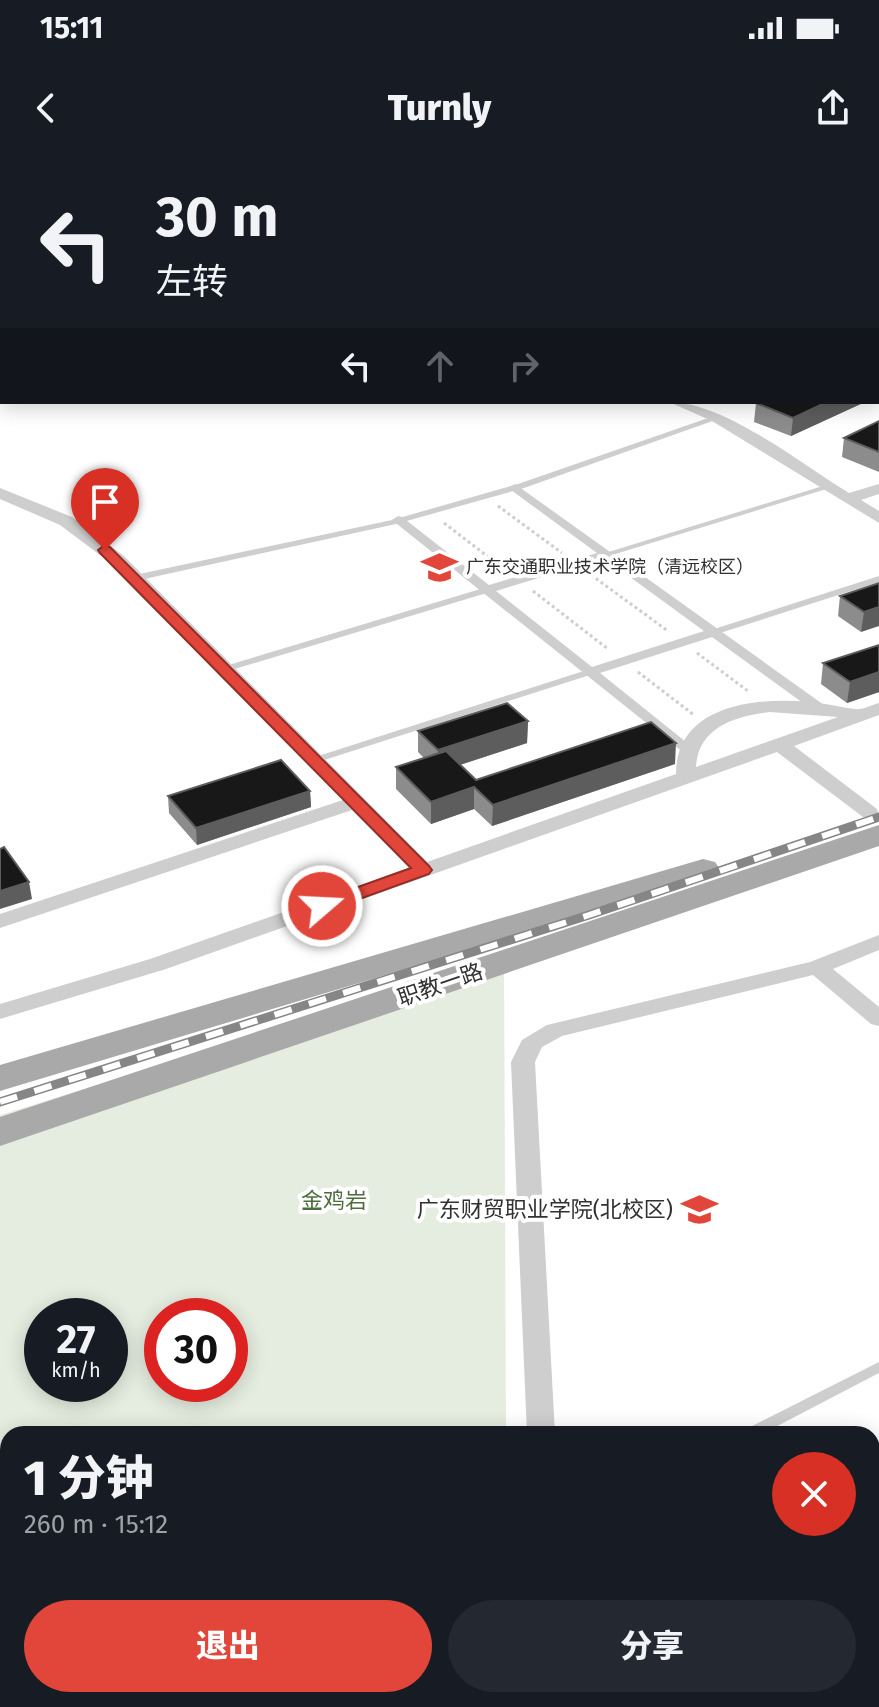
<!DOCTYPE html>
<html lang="zh">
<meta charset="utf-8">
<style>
body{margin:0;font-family:"Fira Sans","Noto Sans SC",sans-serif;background:#242831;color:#f1f3f6;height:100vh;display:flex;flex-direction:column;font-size:30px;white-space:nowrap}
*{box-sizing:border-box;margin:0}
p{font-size:26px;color:#9ea1a6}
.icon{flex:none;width:44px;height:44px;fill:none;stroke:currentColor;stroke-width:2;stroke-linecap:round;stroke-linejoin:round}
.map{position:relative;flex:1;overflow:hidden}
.sheet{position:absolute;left:0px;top:1266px;width:880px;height:282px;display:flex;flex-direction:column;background:#171b24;border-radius:24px 24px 0 0;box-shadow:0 4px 20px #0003}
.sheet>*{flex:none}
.banner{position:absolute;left:0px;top:0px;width:880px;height:244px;box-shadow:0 4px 20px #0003;background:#171b24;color:#f1f3f6;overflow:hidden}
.speed{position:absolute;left:24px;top:1138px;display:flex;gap:16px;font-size:40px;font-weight:700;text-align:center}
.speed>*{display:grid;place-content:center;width:104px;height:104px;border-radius:50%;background:#171b24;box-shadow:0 4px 20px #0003;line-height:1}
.speed small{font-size:20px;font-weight:400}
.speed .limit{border:12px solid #d22;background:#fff;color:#111}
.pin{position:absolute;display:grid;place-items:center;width:68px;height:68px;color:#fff;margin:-82px -34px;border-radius:50% 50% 50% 0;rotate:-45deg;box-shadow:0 0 8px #0007}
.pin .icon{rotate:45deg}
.me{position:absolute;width:88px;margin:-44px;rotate:71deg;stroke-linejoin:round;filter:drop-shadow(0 0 6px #0008)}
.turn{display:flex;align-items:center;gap:28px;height:168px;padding:0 24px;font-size:36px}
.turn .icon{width:104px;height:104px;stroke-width:2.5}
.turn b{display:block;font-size:56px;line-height:68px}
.lanes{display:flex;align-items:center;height:76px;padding:0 24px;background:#0003;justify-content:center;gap:40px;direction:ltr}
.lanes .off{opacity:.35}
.round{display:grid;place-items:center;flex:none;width:84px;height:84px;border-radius:42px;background:#242831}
.summary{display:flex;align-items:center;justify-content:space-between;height:136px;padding:0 24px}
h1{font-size:48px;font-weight:800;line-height:60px}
.button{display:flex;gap:16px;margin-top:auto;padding:16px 24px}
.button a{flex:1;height:92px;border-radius:48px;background:#e2463a;color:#fff;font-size:32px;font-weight:800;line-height:92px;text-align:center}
.button a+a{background:#242831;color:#f1f3f6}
.status{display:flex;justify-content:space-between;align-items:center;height:56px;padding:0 40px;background:#171b24;direction:ltr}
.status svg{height:22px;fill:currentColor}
header{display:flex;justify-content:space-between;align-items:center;height:104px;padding:0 24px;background:#171b24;font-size:36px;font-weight:800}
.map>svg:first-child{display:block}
.green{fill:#e5ede0;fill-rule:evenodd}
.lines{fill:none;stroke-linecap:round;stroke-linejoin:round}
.path{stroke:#cecece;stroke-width:3;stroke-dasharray:3 3;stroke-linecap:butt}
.service{fill:#cecece;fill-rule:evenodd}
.pedestrian{fill:#cecece;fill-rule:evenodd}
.minor{fill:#cecece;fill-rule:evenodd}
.primary{fill:#a9a9a9;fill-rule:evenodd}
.rail-casing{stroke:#868686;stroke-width:9}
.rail{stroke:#fff;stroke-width:6;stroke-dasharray:18;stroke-linecap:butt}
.wall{fill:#8c8c8c}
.shaded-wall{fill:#5d5d5d}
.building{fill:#181818;stroke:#5d5d5d;stroke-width:2}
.route{fill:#e2463a;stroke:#932e26;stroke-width:2}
.labels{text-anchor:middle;stroke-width:8;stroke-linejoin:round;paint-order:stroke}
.far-poi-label{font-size:18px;fill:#313131;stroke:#fff;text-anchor:start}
.street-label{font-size:22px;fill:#313131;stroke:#fff}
.park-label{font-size:22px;fill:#4e6d3f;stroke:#fff}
.poi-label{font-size:22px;fill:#313131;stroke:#fff;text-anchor:end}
</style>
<div class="status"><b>15:11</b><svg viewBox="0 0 49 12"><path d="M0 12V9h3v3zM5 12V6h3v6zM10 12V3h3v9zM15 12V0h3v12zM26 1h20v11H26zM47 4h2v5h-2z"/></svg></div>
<header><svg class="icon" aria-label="back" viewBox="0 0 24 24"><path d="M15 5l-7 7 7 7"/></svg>Turnly<svg class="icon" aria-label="share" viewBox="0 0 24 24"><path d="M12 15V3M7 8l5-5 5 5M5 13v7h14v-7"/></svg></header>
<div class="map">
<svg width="879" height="1547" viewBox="0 0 879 1547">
<rect width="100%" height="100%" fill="#fff"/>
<path class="green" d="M504 799 506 1274H8V1540H508V1547H0V955ZM42 1156H110V1224H42ZM162 1156H230V1224H162Z"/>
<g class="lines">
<path class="path" d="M498 346 562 393
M444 363 504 409
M591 415 668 471
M533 431 608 489
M697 493 748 531
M638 512 694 555"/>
<path class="service" d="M0 82 2 83V87L0 86Z
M714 256 721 258 524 328 396 364 135 421 131 418 135 415 392 360 518 324Z
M826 325H832L833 327 609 396 606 397 602 394Z
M879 416V422L717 474H711L709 472 711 470Z
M487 427 490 428V432L228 511H222L220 509 222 507Z
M590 509 595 512 593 514 318 602 315 603 310 600 312 598Z
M879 1202V1213L762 1274H742L744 1270Z
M879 1385V1399L872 1401V1387Z
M833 1540H849L846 1547H830Z"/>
<path class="pedestrian" d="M515 324 824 545 826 548 824 551H814L712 477 600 513 696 590 689 594 684 593 392 360 398 356 402 357 489 425 597 393 511 330 509 328ZM604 398 704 471 592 507 496 431Z"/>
<path class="minor" d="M328 0H348L349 2H329Z
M572 0H595L596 2H573Z
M878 47H879V55H878Z
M878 106H879V114H878Z
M0 162H2L0 171Z
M669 242C724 242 802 304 849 333L879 324V334L861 340 879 351V363L712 261Z
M0 328 72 357 124 396 427 702 676 614C676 542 763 536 818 543 830 544 843 548 855 549 863 550 871 545 879 543V555L794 586 877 649 879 655 870 659 863 657 777 592 166 809 0 859V844L150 799 409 708 352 650 0 768V754L343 640 112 404 60 365 0 339ZM770 552 838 557 696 607C698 567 736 556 770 552Z
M879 775V790L833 809 879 847V866L871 864 813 815 562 876 542 887 535 902 555 1274H527L511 902 522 880 547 865 810 802Z
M537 1540H569L570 1547H538Z"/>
<path class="primary" d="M879 665V686L0 986V957Z
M703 699 715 702 720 709 715 716 0 931V905Z"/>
<defs>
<path id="rail" d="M0 942 589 755 879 657"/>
</defs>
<use href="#rail" class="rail-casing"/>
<use href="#rail" class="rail"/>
</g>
<path class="wall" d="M865 242 791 276 754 262 756 243Z
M879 261V312L842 297 844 278Z
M879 423 861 472 838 456 840 436Z
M879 485V532L847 543 821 524 823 503Z
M528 561 527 583 460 605 476 620 675 604 492 666 474 649 431 664 396 629V607L424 598 418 592V571Z
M310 631 311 647 197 685 169 653 168 636Z"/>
<path class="shaded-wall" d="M2 134V148L0 149V135Z
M827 242H865L791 276 793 258Z
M879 447V466L861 472 864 452Z
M879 512V532L847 543 850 522Z
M528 561 527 583 438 612V590Z
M676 583 675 604 492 666 493 645Z
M474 627V649L431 664V642Z
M310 631 311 647 197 685 196 668Z
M29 722 32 739 0 749V731Z"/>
<path class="building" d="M0 92 2 93V134L0 135Z
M878 194H879L878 219Z
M759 242H827L793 258 756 243Z
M879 261V292L844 278Z
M879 423V447L864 452 840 436Z
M879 485V512L850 522 823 503Z
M507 543 528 561 438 590 418 571Z
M651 562 676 583 493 645 474 627 431 642 396 607 446 591 476 620Z
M281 600 310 631 196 668 168 636Z
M4 687 29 722 0 731V689Z"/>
<path class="route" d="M105 385 110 387 429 706 432 710 429 714 329 750H316L313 746 316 742 411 708 100 393 98 390Z"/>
<defs>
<symbol id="university-bare" viewBox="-9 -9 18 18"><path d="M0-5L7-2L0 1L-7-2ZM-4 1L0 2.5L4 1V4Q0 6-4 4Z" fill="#e2463a" stroke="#fff" stroke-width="2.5" paint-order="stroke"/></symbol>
</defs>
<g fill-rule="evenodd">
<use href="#university-bare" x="414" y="382" width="51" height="51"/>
<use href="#university-bare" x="674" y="1024" width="51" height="51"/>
</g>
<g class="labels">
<g class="far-poi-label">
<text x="466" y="413">广东交通职业技术学院（清远校区）</text>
</g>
<g class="street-label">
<text transform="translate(440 824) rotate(-19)" y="8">职教一路</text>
</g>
<g class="park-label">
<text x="334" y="1048">金鸡岩</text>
</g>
<g class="poi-label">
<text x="673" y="1057">广东财贸职业学院(北校区)</text>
</g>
</g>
</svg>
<div class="speed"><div>27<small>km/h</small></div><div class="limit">30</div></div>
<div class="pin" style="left:105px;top:390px;background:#d93025"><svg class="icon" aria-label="arrive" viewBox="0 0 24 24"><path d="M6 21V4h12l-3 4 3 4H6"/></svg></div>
<svg class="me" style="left:322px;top:746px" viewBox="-20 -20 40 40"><circle r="17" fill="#e2463a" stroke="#fff" stroke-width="3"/><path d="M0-11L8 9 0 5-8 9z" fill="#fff"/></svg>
<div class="banner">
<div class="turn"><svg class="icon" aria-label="left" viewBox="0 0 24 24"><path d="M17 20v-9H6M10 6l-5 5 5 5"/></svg><div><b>30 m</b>左转</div></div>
<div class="lanes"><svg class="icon" aria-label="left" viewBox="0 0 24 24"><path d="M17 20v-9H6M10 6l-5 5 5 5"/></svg><svg class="icon off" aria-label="ahead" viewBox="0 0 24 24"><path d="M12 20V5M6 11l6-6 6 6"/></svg><svg class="icon off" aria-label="right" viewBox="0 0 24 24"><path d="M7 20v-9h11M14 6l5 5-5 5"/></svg></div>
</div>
<section class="sheet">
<div class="summary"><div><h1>1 分钟</h1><p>260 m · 15:12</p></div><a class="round" style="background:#d93025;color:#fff"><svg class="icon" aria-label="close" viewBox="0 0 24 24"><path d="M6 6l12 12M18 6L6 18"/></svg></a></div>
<div class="button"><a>退出</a><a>分享</a></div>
</section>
</div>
